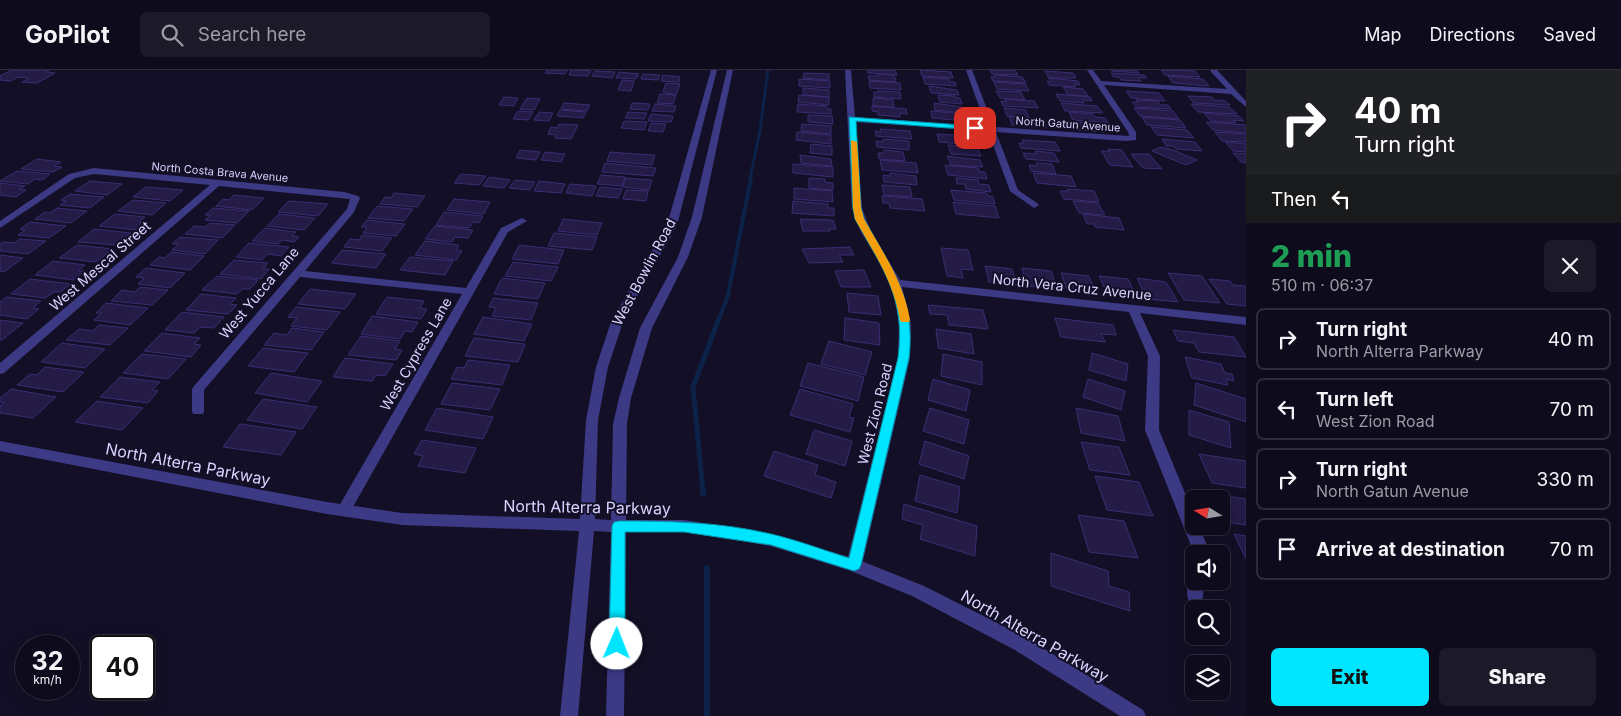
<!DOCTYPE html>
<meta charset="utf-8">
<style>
body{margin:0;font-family:Inter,sans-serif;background:#1c1929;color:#f1f3f6;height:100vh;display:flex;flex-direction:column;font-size:19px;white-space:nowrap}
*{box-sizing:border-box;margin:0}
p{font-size:16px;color:#9b9ba3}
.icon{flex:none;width:28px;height:28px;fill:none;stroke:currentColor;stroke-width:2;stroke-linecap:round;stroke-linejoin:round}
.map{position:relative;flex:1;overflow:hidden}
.drawer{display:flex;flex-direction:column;background:#0e0b1c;width:375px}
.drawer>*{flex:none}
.banner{background:#202124;color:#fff;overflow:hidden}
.needle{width:32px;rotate:281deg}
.buttons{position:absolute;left:1185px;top:420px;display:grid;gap:10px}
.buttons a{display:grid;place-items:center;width:45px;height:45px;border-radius:8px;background:#0e0b1c;box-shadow:0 5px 20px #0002,0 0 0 1px #2e2b3b;font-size:25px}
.speed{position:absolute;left:15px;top:565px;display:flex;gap:10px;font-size:25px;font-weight:700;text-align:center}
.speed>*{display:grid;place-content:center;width:65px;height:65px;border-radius:50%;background:#0e0b1c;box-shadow:0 5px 20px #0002,0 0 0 1px #2e2b3b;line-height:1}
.speed small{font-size:12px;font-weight:400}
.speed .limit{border:2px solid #111;border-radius:8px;background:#fff;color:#111}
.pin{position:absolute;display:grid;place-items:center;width:42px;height:42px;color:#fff;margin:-21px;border-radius:10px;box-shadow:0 2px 8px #0006}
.me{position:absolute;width:55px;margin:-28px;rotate:1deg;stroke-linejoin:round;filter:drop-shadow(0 0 4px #0008)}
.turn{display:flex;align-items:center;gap:18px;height:105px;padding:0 25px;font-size:22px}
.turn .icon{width:65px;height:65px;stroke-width:2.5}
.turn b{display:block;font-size:35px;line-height:42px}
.then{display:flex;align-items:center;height:48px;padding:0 25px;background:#0003;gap:10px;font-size:19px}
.round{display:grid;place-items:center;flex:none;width:52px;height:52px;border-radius:8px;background:#1c1929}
.overview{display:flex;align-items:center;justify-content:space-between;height:85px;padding:0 25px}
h1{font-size:30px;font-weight:800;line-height:38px;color:#1e9e55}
.cta{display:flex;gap:10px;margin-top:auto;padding:10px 25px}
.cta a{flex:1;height:58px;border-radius:8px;background:#00e5ff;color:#111;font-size:20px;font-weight:800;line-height:58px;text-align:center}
.cta a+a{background:#1c1929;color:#f1f3f6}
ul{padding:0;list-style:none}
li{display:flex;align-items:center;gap:15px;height:62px;margin:0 10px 8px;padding:0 15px;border:2px solid #2e2b3b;border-radius:8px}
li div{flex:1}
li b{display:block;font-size:19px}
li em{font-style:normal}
header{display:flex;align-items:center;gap:30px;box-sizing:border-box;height:70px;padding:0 25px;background:#0e0b1c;border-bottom:1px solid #2e2b3b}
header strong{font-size:24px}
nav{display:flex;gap:28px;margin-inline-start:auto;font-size:18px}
.search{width:350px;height:45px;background:#1c1929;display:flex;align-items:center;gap:12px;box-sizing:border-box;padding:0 18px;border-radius:8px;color:#9b9ba3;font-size:19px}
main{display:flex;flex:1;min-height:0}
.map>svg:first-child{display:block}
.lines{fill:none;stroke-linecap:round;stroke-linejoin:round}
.stream-far3{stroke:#0c2248;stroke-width:3}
.stream-far2{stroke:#0c2248;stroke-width:4}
.stream-far1{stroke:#0c2248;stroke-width:5}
.stream{stroke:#0c2248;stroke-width:6}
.building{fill:#241b47;stroke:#3b2d73}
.minor{fill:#3d3a85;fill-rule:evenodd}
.tertiary{fill:#3d3a85;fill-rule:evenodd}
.route{fill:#00e5ff;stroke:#0095a6}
.slow{fill:#f59e0b}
.labels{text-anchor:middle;stroke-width:4;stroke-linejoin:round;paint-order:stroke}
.far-street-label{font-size:11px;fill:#d9d4ff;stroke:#130f26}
.street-label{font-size:14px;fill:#d9d4ff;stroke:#130f26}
.near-street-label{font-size:16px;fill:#d9d4ff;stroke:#130f26}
</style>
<header>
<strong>GoPilot</strong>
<div class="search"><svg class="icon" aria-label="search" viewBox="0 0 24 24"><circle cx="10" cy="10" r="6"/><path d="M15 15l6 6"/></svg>Search here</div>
<nav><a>Map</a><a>Directions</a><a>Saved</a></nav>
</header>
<main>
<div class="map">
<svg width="1246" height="646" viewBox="0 0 1246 646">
<rect width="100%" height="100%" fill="#130f26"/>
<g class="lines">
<path class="stream-far3" d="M750 109 760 60 768 0"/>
<path class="stream-far2" d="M720 247 728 225 751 108"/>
<path class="stream-far1" d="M703 423 693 317 720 246"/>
<path class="stream" d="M703 422V424
M707 498V646"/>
</g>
<path class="building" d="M12 0H50L46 2 55 3 37 13 22 12 29 8 18 7 11 11 0 10V6Z
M547 0H567L565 4 545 3Z
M571 0H582L591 1 588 6 569 5Z
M867 0H895L897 5 868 3Z
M920 0 951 2 953 8 922 6Z
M990 0H1015L1018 5 992 4Z
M1111 0H1136L1139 3 1112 1Z
M1161 0 1195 1 1200 7 1165 5Z
M595 1 615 2 612 8 592 6Z
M1045 1 1073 3 1076 8H1049Z
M619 2 639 4 636 9 616 8Z
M804 3 829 4V10L803 8Z
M1111 3 1144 5 1147 8H1138L1141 11 1121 10 1119 7H1114Z
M643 4 660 5 658 10 641 9Z
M878 4 894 5 896 12 869 10 868 6H878Z
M663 5 680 7 679 12 661 11Z
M994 5 1022 7 1026 13 993 11 991 7H995Z
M1168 6 1203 9 1209 16 1173 13Z
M923 7 949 9 950 12H955L956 16 925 14Z
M1049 8 1078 11 1080 15 1074 14 1076 17 1049 15 1047 11 1051 12Z
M799 9 830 11V18L799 16Z
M622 10 634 11 631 21 618 20Z
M869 11 900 13 901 20 870 18Z
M994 12 1025 14 1029 21 997 19Z
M666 13 680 14 676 25 663 22Z
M929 16 957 20 959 25 931 23Z
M1063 17 1083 19 1088 26 1068 25Z
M803 18 829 20V27L803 25Z
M878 21 900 22 901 29 874 27V22H879Z
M996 21 1021 22 1025 30 1000 28Z
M1126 21 1159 23 1165 31 1131 28Z
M660 24 676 25 673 34 657 33Z
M1056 24 1090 27 1092 31 1083 30 1084 33 1060 31Z
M799 25 829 27V35L798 32Z
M938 25 955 26 956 28H960L962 34 940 32Z
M1188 26 1212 27 1215 30 1225 31 1230 35 1194 33Z
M504 27 518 28 514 36 499 35Z
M527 28 540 29 534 40 520 39Z
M873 28 893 30 894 37 873 36Z
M1005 29 1034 31 1038 38 1003 36 1001 31 1006 32Z
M1136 30 1158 31 1160 35H1168L1171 39 1136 37 1132 32H1138Z
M564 33 590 35 587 41 561 39Z
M632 33 650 34 648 40 630 39Z
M934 33 962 37 964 43 935 40Z
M1061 33 1097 36 1103 43 1065 41Z
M655 34 676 36 674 42 652 41Z
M798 34 826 36 827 39H831V44L797 42Z
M1191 34 1229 37 1237 44 1198 42Z
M872 36 906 39 907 44 900 43V47L878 45V42L872 41Z
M1004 38 1026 40 1029 48 1007 46Z
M1134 38 1173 41 1179 49 1140 46Z
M560 40 586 42 583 48 557 46Z
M518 41 533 42 528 50 513 49Z
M931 41 965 44 967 51 932 48Z
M539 42 553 43 549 51 534 50Z
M628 42 647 43 644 49 625 48Z
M1069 42 1093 44 1095 47 1105 48 1108 53 1073 50Z
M1204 43 1239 46 1244 51 1233 50 1236 53 1211 51Z
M651 44 673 46 671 52 648 51Z
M808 45 832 46 833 54 808 52Z
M1009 46 1043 49 1046 58 1012 55Z
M1142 47 1180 50 1186 58 1147 55Z
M624 51 647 52 644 60 621 58Z
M1073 52 1109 54 1113 59 1102 58 1104 62 1078 60Z
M1206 52 1246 55V63L1213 60Z
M651 53 666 54 663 62 648 61Z
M559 54 578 55 571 69 555 68 556 65 548 64 551 57 557 58Z
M802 54 831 56V64L801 61Z
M1151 57 1187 60 1194 68 1157 65Z
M880 59 910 61 912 69 876 66 875 61 881 62Z
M797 62 831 65V74L796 70Z
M1215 62 1246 64V72L1222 71Z
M937 64 972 66 975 75 939 72Z
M883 69 909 71V80L877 77 876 71 883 72Z
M1162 69 1195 72 1202 81 1176 79 1174 76H1166Z
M1022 70 1055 72 1060 81 1021 78 1019 73H1024Z
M1225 72 1246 74V82L1233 81Z
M811 74 832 76V85L810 83Z
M948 75 977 77 981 86 951 84Z
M1160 77 1173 80 1197 90 1186 95 1152 81Z
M1108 79 1122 80 1133 97 1110 95 1101 81H1110Z
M520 80 540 82 536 90 516 88Z
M884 80 903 82 905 91 879 89 878 83H884Z
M1035 81 1054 83 1059 92 1026 89 1023 83 1036 84Z
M545 82 565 84 561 92 541 90Z
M610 82 636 84 655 85 652 95 607 91Z
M1233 83 1246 84V93L1241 92Z
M1131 84H1149L1162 99 1143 98Z
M800 85 831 89 832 96 801 93Z
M947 86 980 90 983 97 951 95Z
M37 89 61 92 54 96 62 97 53 102 21 99Z
M880 90 916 93 918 103 882 100Z
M605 93 656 98 653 106 602 102Z
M1036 93 1052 94 1056 104 1031 101 1029 95 1037 96Z
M793 94 833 97V107L793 103Z
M945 95 978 98 980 102H985L987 109 948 105Z
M17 101 50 104 42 110 35 109 28 114 0 111Z
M890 103 916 106 917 115 884 112 883 105 890 106Z
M1033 103 1071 106 1076 117 1037 113Z
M461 104 486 106 479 115 454 113Z
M601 105 625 107 622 116 597 114Z
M489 107 510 110 504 118 483 116Z
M626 108 652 110 649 120 622 117Z
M809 108 825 109V112L833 113V120L809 118Z
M956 108 978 110 979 114 989 115 991 122 966 119 965 114H957Z
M515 110 535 112 530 120 509 118Z
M90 111 122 114 107 125 75 121Z
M539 111 565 114 561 123 534 121Z
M0 113 25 116 19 119 26 120 16 127 0 125Z
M570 114 596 116 592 126 566 123Z
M882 115 910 117 912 127 884 125Z
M146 117 183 120 170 131 133 127Z
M600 117 622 119 618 128 596 126Z
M794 118 832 121 833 132 794 129Z
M1067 119 1094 121 1099 132 1064 129 1060 121H1068Z
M626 120 648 121 646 131 623 129Z
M951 120 986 123 988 126 993 127 995 134 954 130Z
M394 123 425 126 417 137 380 134 385 127 391 128Z
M70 124 104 127 90 138 60 135 66 131 61 130Z
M234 125 264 128 252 140 216 136 223 129 229 130Z
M882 126 922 129 925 141 890 138 889 133H883Z
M454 129 490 132 484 144 447 140Z
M133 130 166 133 152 145 118 141Z
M289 131 328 134 318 146 278 142Z
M793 131 828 134V138H834V146L792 143Z
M1073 131 1098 133 1105 145 1079 143Z
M953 132 995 136 999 148 956 144Z
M377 136 413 139 404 151 368 148Z
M57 138 87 141 71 153 35 149 45 142 50 143Z
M213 138 249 141 237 153 205 150 211 145H205Z
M444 142 483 146 479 153 473 152 469 158 436 155Z
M115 144 145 147 139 152 145 153 136 160 99 156Z
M279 144 315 148 304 160 267 156Z
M1083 144 1119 148 1124 160 1095 157 1094 154H1087Z
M563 149 602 153 597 165 558 161Z
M800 149 833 150 836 159H829L830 161H803Z
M367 150 405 154 396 166 363 163 367 157H361Z
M30 152 66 156 49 168 18 165 25 160 20 159Z
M210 153 235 155 222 168 185 164 194 156 205 157Z
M435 156 473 160 468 168 455 167 452 172 425 169Z
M265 158 296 162 292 166 299 167 294 172 282 170 278 174 252 171Z
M94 159 131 163 116 175 78 172Z
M554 163 597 167 592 180 548 176Z
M362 165 392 168 382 181 344 177 350 169 359 170Z
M180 167 218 170 205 184 172 180 179 174H172Z
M20 169 46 171 28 184 0 181V174L3 172 14 173Z
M425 171 459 175 456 180 462 181 456 190 415 185Z
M249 173 289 177 281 186 267 184 262 190 236 187Z
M77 175 113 179 96 192 59 188Z
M519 175 564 180 558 194 512 189Z
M850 177 854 185H839L843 192 809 193 802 179Z
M941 178 968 180 973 200 961 199 963 208 947 206Z
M342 180 386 184 376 198 332 193Z
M171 182 204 186 190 200 150 195 159 187 165 188Z
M0 185 23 188 4 202 0 201Z
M410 187 453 191 445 205 400 200Z
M234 190 268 193 263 199H269L261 209 220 204Z
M53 191 85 195 78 201H84L73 210 35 205Z
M513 192 558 197 551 211 505 206Z
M985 196 1012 199 1017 215 989 212Z
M146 198 185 203 170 218 138 214 144 208 136 207Z
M1022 198 1051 201 1057 219 1027 216Z
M864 200 871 217H841L835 201Z
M1061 203 1089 206 1096 224 1067 220Z
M1168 203 1202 206 1220 233 1184 230Z
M217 206 258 210 250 219H243L237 224 202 220Z
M1099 206 1128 209 1136 226 1107 223Z
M502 208 545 213 538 229 494 224Z
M1137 208 1166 212 1178 232 1147 229Z
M30 209 71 214 60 222H54L45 228 11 224Z
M1209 209 1230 211 1233 215 1246 216V236L1227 234Z
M140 217 168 220 152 235 111 231 122 220 135 222Z
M310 219 356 224 345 239 298 234Z
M847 223 878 226 881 245 849 242Z
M201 224 236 228 230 234 237 235 228 244 186 240Z
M6 227 41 231 33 238 39 239 27 249 0 245V232Z
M387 227 424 231 420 238 427 239 421 249 376 244Z
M493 228 538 233 531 250 492 246 496 238 489 237Z
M106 233 148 238 130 255 94 250 102 243H96Z
M928 235 983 240 988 259 949 255 947 245 930 244Z
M296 237 340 242 327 260 291 256 297 248 288 247Z
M182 242 224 247 214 258 200 257 194 263 165 260Z
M372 246 418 252 412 262 405 261 400 269 361 264Z
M483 247 532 254 524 271 474 264Z
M845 248 879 253 880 275 844 270Z
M1055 248 1113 255 1116 265 1101 264 1105 272 1061 267Z
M0 250 23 253 2 270H0Z
M99 255 128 258 110 275 66 270 79 259 93 261Z
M292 258 324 262 311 280 264 275 274 263 287 265Z
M936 259 971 264 974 284 938 278Z
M1173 260 1234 267 1246 287 1199 282 1194 273 1178 271Z
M162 263 200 268 194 274 201 275 191 287 144 281Z
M361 266 400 271 395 279 402 280 396 290 348 285Z
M474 268 525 274 518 292 465 286Z
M829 271 872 282 865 305 821 294Z
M62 273 105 279 85 298 41 292Z
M263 278 308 283 294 302 248 296Z
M1092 283 1128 294 1126 311 1089 300Z
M142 284 186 289 168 309 123 303Z
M943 284 982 292V315L941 306Z
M1185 287 1221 294 1225 303 1232 304 1234 311 1226 309 1228 315 1192 308Z
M345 288 393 294 385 306 376 305 372 311 333 307Z
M468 290 510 295 502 315 451 309 457 297 464 298Z
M808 293 864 307 858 331 800 316Z
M45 297 84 302 63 322 17 315 30 304 37 305Z
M271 303 322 311 307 332 255 323Z
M120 307 160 312 152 320 158 321 148 333 100 327Z
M933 309 970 320 966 341 928 330Z
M1088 309 1125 321 1121 340 1083 327Z
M452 313 500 319 490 340 441 334Z
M1196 313 1246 329V352L1194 335Z
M11 319 56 327 33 348 0 343V336L4 332H0V328Z
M800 319 853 334 849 347 854 348 850 362 790 345Z
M263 329 317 337 302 359 247 350Z
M97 331 143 338 122 360 75 352Z
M437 338 493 347 483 369 425 360Z
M930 338 969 350 964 374 923 361Z
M1076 338 1118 346 1125 371 1081 363Z
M1189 340 1229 352 1231 378 1189 365Z
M240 354 296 362 281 385 223 377Z
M814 360 852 371 845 396 806 384Z
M422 370 476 378 465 403 418 396 423 386 414 384Z
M925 371 969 386 964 409 919 394Z
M1081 372 1119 377 1130 405 1090 400Z
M774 381 818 395 815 405 836 412 831 428 764 406Z
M1199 384 1246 391V418L1212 413Z
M920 405 960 417 957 443 915 431Z
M1095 406 1139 412 1153 446 1107 440Z
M1213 424 1246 429V455L1226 452 1221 441V429H1216Z
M904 434 977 456 975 486 920 469 923 455 902 449Z
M1078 445 1124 451 1138 488 1089 482Z
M1234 464 1246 466V489Z
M1051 483 1108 501 1109 516 1129 522 1130 541 1051 516Z"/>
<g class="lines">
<path class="minor" d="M845 0H851L855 47 986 56 966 0H972L994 57 1129 66 1128 62 1087 0H1093L1101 11 1227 19 1211 2V0H1217L1246 31V37L1231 24 1104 15 1136 62V70L1126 71 996 62 1018 120 1037 133 1039 135 1034 138 1010 121 988 61 855 52 862 138 871 162 900 210 1246 247V255L1140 243 1160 286 1159 360 1194 445V456H1199L1208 478V484H1194V487L1192 478 1145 360 1148 286 1129 242 902 217 911 254 910 288 862 495 859 500 854 502 849 500 846 495 898 288 899 254 893 220 884 199 861 162 852 138Z
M94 98 344 122 358 126 360 128 354 142 305 201 466 218 501 158 522 148 527 151 508 162 349 444 344 446 339 444 337 440 339 436 462 224 300 207 204 320V341L203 344H193L192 341V319L194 316 347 139 350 129 219 116 4 303 0 304V293L210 115 94 104 75 108 0 158V151L69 104Z
M1194 505V511H1204L1203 527 1201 532 1195 534 1189 532C1186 524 1187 514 1190 506Z"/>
<path class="tertiary" d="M711 0H717L677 155 623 252 608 297 598 350 595 449 611 450 613 354 619 328 640 258 678 187 692 147 727 0H733L702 147 688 187 652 258 631 328 627 354 626 450H684L771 464 859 490 924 516 1027 568 1143 640 1146 646H1120L1015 580 912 526 851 501 771 476 684 462H626L624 646H606L611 462 594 461 578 646H560L579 461 402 455 327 444 0 381V371L327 432 402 443 580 449 586 350 596 297 611 252 667 155Z"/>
</g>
<path class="route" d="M849 47 975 56 978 58 975 60 856 51 861 138 864 149C891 198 916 229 909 288L861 495 859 499 854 501 771 475 684 462H625V574L622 580 617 582 611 580 609 574 612 456 614 452 619 451C670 451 721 452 771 464 797 470 823 480 849 488L898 288C906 228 883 199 855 149L853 138Z"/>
<path class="slow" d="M851 70 857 72 861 138 864 149C882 181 904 212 910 250L909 252H901L900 250C894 212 873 181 855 149L853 138Z"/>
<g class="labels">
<g class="far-street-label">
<text transform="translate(1068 54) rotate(4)" y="4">North Gatun Avenue</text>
<text transform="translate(220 102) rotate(5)" y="4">North Costa Brava Avenue</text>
</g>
<g class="street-label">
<text transform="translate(100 196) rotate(-41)" y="5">West Mescal Street</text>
<text transform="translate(644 202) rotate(-62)" y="5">West Bowlin Road</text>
<text transform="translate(1072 217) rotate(6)" y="5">North Vera Cruz Avenue</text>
<text transform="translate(259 223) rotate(-50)" y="5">West Yucca Lane</text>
<text transform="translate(416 284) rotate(-60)" y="5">West Cypress Lane</text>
<text transform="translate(875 344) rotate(-76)" y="5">West Zion Road</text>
</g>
<g class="near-street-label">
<text transform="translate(188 394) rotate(11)" y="6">North Alterra Parkway</text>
<text transform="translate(587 437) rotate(1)" y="6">North Alterra Parkway</text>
<text transform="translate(1035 566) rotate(30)" y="6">North Alterra Parkway</text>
</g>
</g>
</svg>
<div class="buttons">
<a><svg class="needle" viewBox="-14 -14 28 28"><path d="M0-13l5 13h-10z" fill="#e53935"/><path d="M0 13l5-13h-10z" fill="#9b9ba3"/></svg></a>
<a><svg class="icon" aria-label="sound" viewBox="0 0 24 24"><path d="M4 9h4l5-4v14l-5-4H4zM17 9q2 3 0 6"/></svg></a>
<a><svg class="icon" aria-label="search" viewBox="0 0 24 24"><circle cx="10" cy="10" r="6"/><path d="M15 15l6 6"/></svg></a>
<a><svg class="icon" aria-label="layers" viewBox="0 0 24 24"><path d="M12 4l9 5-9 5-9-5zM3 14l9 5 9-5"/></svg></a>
</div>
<div class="speed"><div>32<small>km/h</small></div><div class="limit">40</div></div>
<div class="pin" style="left:975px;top:58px;background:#d93025"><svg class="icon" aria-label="arrive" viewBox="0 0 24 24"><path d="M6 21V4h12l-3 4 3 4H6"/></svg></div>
<svg class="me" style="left:617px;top:574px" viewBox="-20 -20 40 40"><circle r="19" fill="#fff"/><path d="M0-13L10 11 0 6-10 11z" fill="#00e5ff"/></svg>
</div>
<section class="drawer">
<div class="banner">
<div class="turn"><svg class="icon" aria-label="right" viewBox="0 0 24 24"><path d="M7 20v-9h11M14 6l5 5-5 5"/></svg><div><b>40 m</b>Turn right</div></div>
<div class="then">Then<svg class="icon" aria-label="left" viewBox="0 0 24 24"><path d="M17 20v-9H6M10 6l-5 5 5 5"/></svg></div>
</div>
<div class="overview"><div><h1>2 min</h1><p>510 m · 06:37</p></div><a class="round"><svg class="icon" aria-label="close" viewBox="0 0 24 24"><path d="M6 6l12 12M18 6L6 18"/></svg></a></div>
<ul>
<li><svg class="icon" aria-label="right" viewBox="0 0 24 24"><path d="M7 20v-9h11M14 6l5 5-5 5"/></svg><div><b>Turn right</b><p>North Alterra Parkway</p></div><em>40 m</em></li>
<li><svg class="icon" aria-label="left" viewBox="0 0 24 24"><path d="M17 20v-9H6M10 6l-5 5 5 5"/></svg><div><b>Turn left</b><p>West Zion Road</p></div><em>70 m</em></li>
<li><svg class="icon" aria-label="right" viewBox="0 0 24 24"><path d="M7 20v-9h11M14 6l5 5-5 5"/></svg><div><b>Turn right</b><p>North Gatun Avenue</p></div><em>330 m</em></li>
<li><svg class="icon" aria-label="arrive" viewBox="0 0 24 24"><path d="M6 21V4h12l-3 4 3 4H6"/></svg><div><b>Arrive at destination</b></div><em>70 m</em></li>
</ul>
<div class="cta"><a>Exit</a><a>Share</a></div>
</section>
</main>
